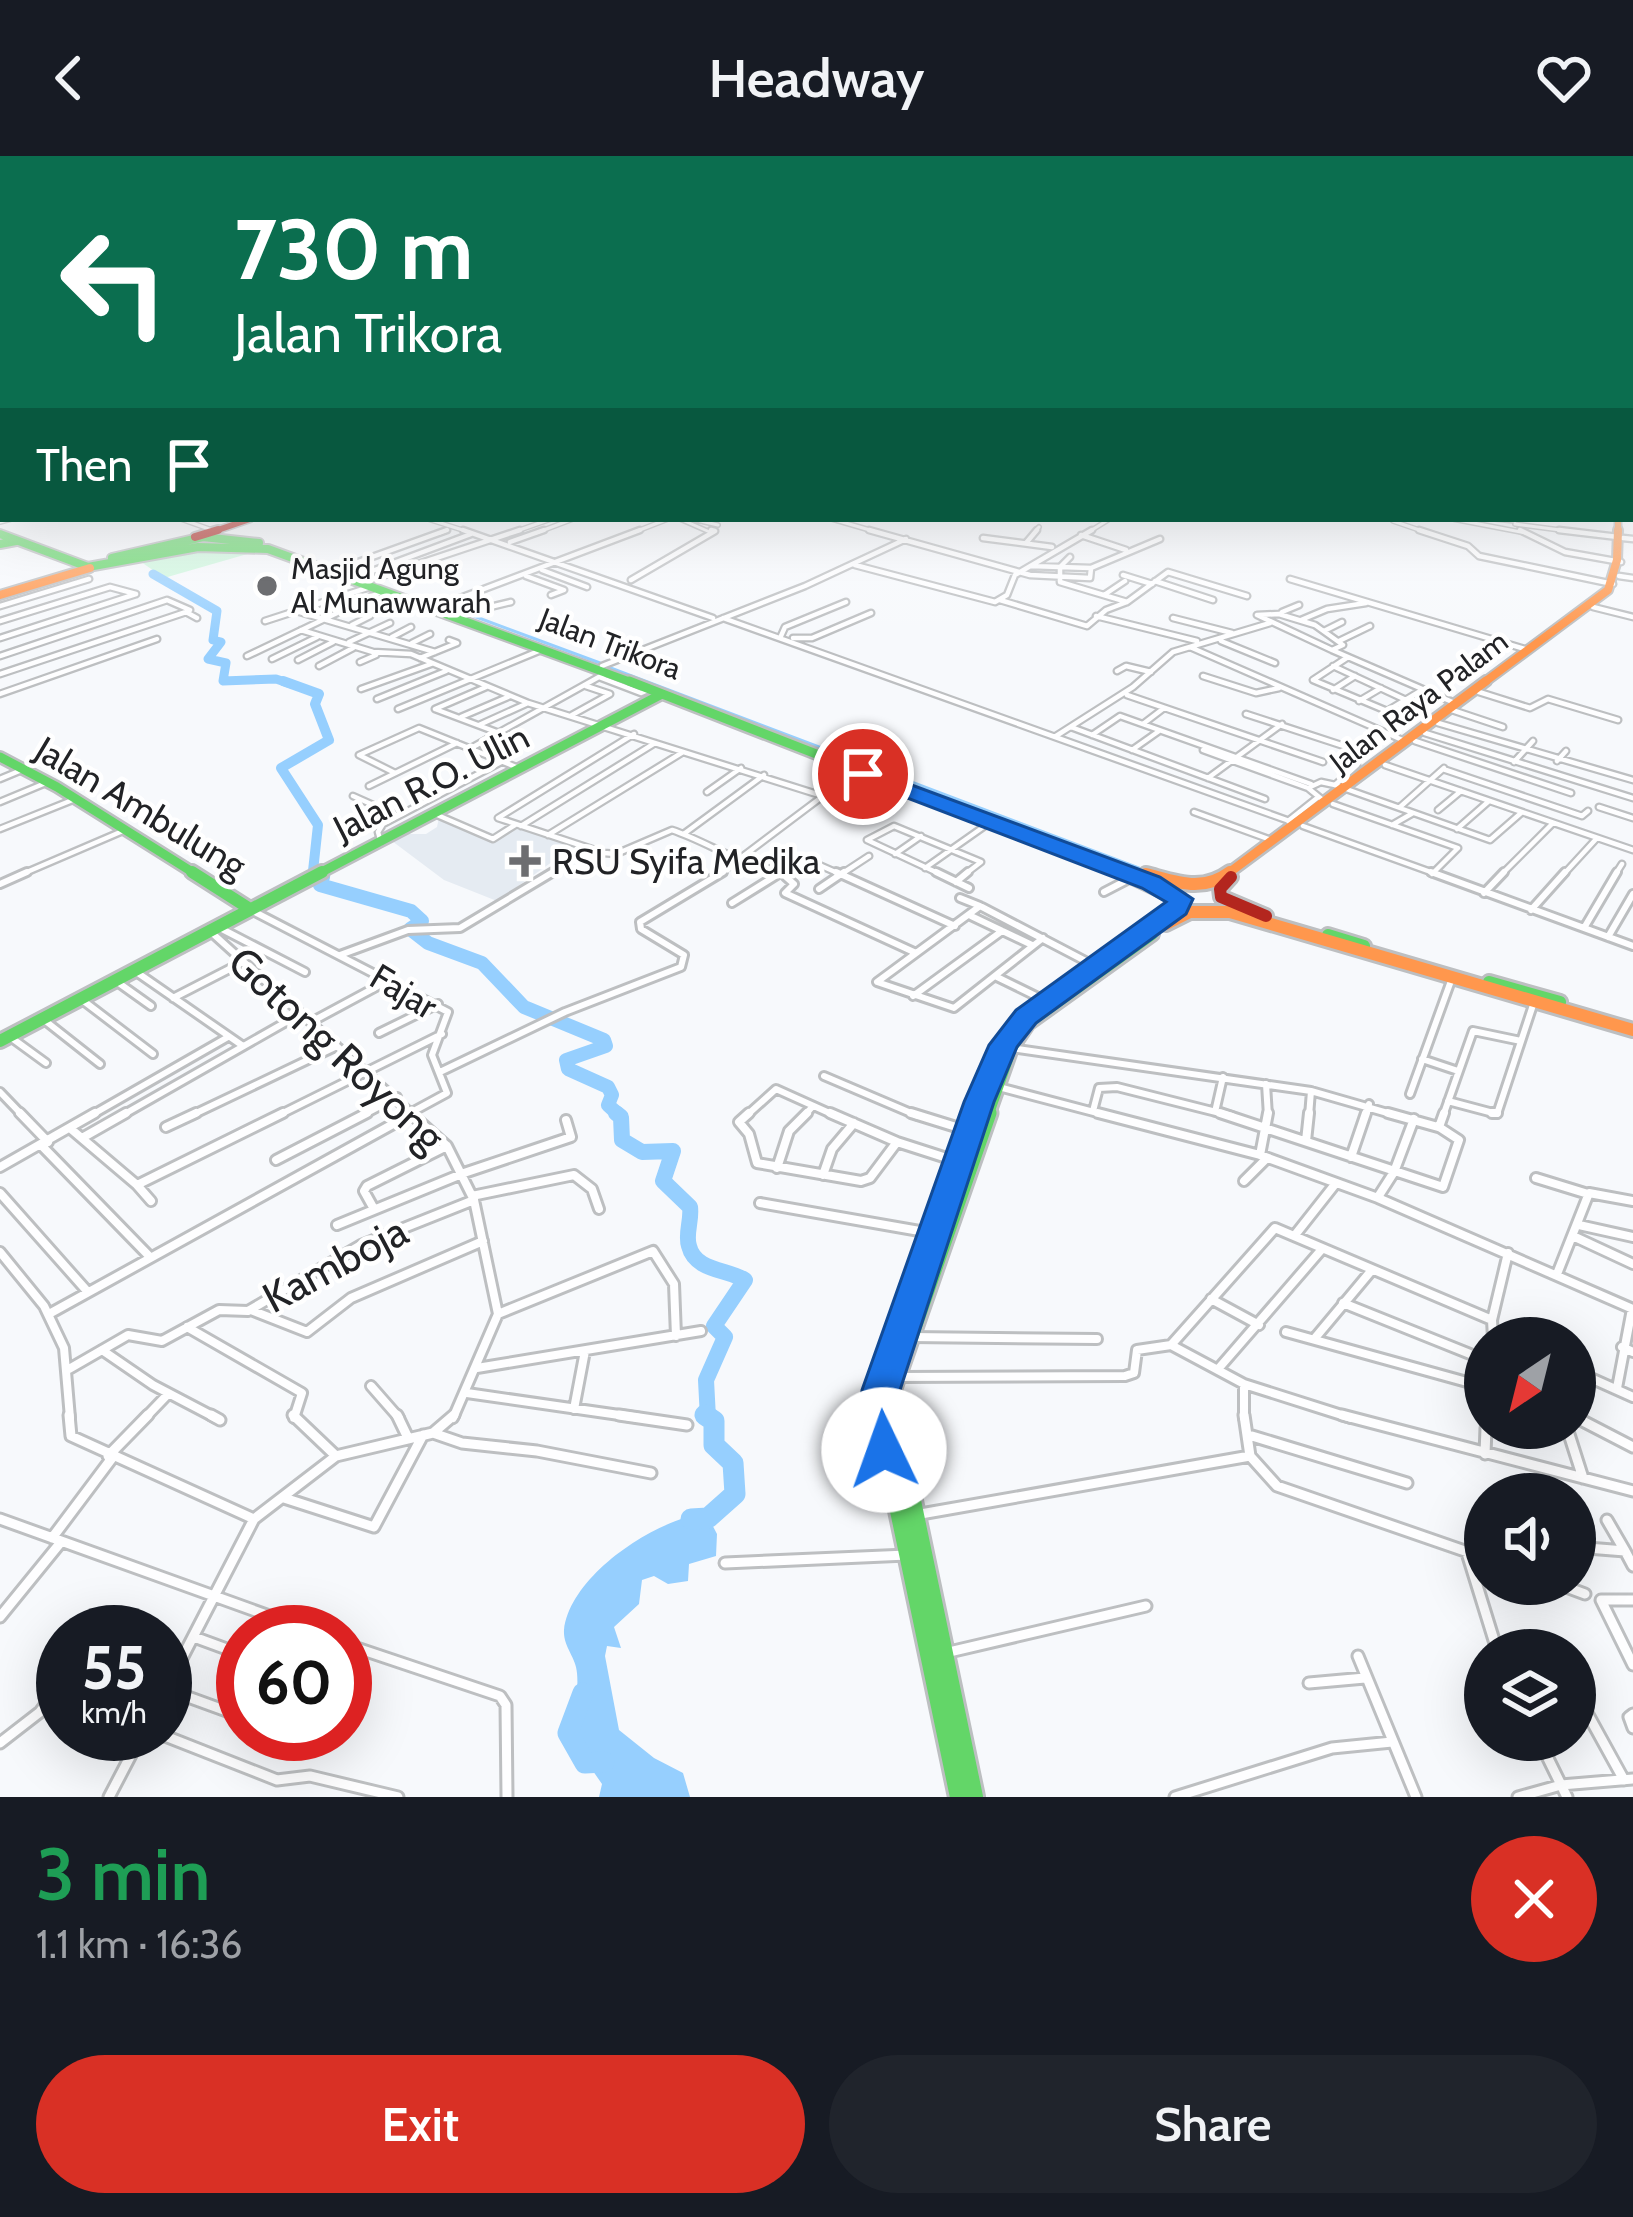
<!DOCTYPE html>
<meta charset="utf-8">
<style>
body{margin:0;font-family:Cabin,sans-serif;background:#20242c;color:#f1f3f6;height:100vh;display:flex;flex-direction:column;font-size:45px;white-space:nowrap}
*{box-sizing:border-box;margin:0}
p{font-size:39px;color:#9ea1a6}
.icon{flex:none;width:66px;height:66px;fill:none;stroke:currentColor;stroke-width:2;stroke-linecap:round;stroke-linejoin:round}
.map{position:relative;height:1641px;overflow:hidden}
.panel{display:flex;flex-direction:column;background:#171b24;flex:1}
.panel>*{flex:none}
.top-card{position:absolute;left:0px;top:0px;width:1635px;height:366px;box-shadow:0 12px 48px #0002;background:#0b6e4f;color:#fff;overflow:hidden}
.needle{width:78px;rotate:215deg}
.tools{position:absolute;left:1464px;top:1161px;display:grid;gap:24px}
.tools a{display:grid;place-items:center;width:132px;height:132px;border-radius:50%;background:#171b24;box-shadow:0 12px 48px #0002;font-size:60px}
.speed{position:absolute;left:36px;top:1449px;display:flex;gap:24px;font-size:60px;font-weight:700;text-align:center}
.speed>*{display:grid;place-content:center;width:156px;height:156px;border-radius:50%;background:#171b24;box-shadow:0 12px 48px #0002;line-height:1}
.speed small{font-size:30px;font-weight:400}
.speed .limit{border:18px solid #d22;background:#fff;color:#111}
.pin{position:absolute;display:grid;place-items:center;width:102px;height:102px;color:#fff;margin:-51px;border:6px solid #fff;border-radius:50%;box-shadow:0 3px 12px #0007}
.me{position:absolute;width:132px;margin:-66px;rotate:357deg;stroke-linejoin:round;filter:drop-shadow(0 0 9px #0008)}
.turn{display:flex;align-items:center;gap:42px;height:252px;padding:0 36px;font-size:54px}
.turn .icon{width:156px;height:156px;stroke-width:2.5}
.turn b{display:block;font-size:84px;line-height:102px}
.then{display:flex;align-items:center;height:114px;padding:0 36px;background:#0003;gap:24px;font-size:45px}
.round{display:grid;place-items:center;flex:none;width:126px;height:126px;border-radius:63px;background:#20242c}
.head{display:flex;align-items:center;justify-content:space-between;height:204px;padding:0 36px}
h1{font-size:72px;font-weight:600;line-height:90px;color:#1e9e55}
.action{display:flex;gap:24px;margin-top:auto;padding:24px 36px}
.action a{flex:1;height:138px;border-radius:72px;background:#d93025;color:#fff;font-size:48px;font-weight:600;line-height:138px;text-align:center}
.action a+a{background:#20242c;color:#f1f3f6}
header{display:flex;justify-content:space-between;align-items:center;height:156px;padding:0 36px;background:#171b24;font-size:54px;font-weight:600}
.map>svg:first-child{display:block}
.built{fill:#e5ebf2}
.green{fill:#cff7de}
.water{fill:#96cffe}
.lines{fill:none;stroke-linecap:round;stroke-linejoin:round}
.stream{stroke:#96cffe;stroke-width:3}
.river-far4{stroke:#96cffe;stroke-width:9}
.river-far3{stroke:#96cffe;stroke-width:10}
.river-far2{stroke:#96cffe;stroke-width:14}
.river-far1{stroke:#96cffe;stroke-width:16}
.river{stroke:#96cffe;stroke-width:21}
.street-far4-casing{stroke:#bdbfc1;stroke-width:6}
.street-far3-casing{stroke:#bdbfc1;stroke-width:9}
.street-far2-casing{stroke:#bdbfc1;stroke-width:12}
.street-far1-casing{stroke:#bdbfc1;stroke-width:14}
.street-casing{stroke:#bdbfc1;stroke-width:15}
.fast-far4-casing{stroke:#bdbfc1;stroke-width:12}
.fast-far3-casing{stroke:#bdbfc1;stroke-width:14}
.fast-far2-casing{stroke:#bdbfc1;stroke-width:18}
.fast-far1-casing{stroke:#bdbfc1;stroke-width:21}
.fast-casing{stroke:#bdbfc1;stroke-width:26}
.slow-far4-casing{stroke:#bdbfc1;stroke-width:9}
.slow-far3-casing{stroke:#bdbfc1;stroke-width:12}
.slow-far2-casing{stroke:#bdbfc1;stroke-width:14}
.slow-far1-casing{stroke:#bdbfc1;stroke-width:18}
.slow-casing{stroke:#bdbfc1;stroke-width:21}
.jam-far2-casing{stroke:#bdbfc1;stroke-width:9}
.jam-far1-casing{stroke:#bdbfc1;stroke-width:12}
.jam-casing{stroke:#bdbfc1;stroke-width:18}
.street-far4{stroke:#fefeff;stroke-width:3}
.street-far3{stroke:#fefeff;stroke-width:4.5}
.street-far2{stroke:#fefeff;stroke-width:6}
.street-far1{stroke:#fefeff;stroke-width:8}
.street{stroke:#fefeff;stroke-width:9}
.fast-far4{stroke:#63d668;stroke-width:8}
.fast-far3{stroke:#63d668;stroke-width:9}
.fast-far2{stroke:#63d668;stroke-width:12}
.fast-far1{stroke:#63d668;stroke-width:15}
.fast{stroke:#63d668;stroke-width:20}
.slow-far4{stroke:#ff974d;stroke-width:6}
.slow-far3{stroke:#ff974d;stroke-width:8}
.slow-far2{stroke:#ff974d;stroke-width:9}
.slow-far1{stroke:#ff974d;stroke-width:12}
.slow{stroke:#ff974d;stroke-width:15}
.jam-far2{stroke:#b3261e;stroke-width:6}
.jam-far1{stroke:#b3261e;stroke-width:8}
.jam{stroke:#b3261e;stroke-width:12}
.route{fill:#1a73e8;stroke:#114b97;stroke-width:3}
.poi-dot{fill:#6d6e71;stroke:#fff;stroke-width:4.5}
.labels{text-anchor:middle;stroke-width:9;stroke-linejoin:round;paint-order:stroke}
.far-poi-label{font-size:30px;fill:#222326;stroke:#fff;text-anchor:start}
.far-street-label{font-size:30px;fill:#222326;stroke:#fff}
.street-label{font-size:36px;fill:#222326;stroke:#fff}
.poi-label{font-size:36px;fill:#222326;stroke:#fff;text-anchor:start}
.near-street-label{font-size:42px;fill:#222326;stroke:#fff}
</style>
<header><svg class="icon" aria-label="back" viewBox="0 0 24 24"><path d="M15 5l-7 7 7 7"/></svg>Headway<svg class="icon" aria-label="heart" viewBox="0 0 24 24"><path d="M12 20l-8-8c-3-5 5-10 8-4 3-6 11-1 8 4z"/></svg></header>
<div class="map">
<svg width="1633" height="1641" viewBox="0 0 1633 1641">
<rect width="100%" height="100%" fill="#f7f9fc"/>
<path class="built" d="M439 662 493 687 515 671 573 691 497 745 444 724 392 685 406 678H426L437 671Z"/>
<path class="green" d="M195 392 261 394 164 422 137 403Z"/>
<path class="water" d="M706 1357 717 1378 716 1400 689 1408 688 1425 668 1428 654 1420 642 1424 639 1448 614 1471 621 1492 607 1490 605 1500 619 1574 654 1602 683 1617 690 1641H599L602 1628 570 1582C573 1561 579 1538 577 1517 576 1501 563 1491 564 1474 570 1419 656 1363 706 1357Z"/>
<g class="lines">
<path class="stream" d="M468 458 600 507
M608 511 1144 714"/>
<path class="river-far4" d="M153 418 217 455 213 484 221 486 208 503 226 507 223 525 276 523 291 528"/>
<path class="river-far3" d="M283 525 319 538 315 548 329 584 281 612 318 669 313 715 320 719"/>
<path class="river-far2" d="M315 716 323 721 320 729 411 755 422 765 410 773 428 787 482 807 524 851 604 884 606 890 566 904 568 913 608 931 612 939 608 949 620 960"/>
<path class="river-far1" d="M616 957 621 961 622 984 642 996 673 995 663 1025 690 1051C692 1064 685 1078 689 1090 695 1115 727 1113 745 1124L714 1170 725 1181 706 1224 708 1262"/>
<path class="river" d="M691 1363 708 1362 735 1338 733 1307 714 1289V1265L705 1259
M583 1537 568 1577 585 1607 604 1606"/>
<defs>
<path id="street-far4" d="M181 363 212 374
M428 363 472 377
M680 363 712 377
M692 363 718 369
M832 363 880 377
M1453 363 1526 377
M1495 363 1515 365
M1393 365 1428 377
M0 366 11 363
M1515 368 1583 377
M440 377 447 374
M511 377 551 363
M536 377 573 363
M632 377 668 363
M1034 377 1039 371
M1087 377 1108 364"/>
<path id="street-far3" d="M463 374 713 462
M869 374 1030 419 1090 422 1091 412
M1419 374 1468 390 1479 400 1613 428
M1520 374 1565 396 1621 406
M1559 374 1618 381
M1081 379 1126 394
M983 382 1052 391
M1623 382 1633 383
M510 386 544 374
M1026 387 1037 374
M855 409 995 446 1007 439 1015 419 1092 374
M1031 410 1060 411 1070 401
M336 414 447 374
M542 414 587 431
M1123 419 1152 428
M526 420 564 434 551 439
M1619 420 1633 422
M356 421 471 378
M1290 423 1528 494
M631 424 715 375 711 374
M367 425 520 374
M1155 425 1213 444
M1104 439 1125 425
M1000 444 1087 470 1106 454 1127 446 1060 426V411L1091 412 1160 383
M1127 446 1168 416 1247 440
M0 450 89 423
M439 450 640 374
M1593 451 1633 461
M293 454 435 496
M1282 456 1299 449
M461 458 511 446
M1279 458 1315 469 1343 489 1332 494 1257 459Z
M1096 460 1197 485
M723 462 1295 667
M1173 462 1232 477
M1301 464 1327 453 1366 447
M0 465 110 431 136 438
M265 465 370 431
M352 469 370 460
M301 474 373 496 411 498 528 547 823 640 718 719
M1324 475 1342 466
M781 480 785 471 846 446
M392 481 411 471
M0 482 136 438
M793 482H812L871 457
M1221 485 1275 507
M1339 485 1370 470
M349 486 390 467
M412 487 430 478
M1190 491 1407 586
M1332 494 1457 548
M0 500 167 444 190 454 186 456
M247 500 383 435
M1348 501 1313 524 1387 555 1422 534
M420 502 457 487 449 484
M272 503 317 481
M298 504 333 486
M360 506 376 499
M319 510 353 492
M602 510 805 430 906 383
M1333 510 1406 544
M1117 515 1126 510 1151 516
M0 518 186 456 197 462
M1203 520 1256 537 1279 532
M599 521 641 537 648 534
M361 533 431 508
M1333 534 1355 520
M1479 536 1530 552 1548 543 1618 564
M0 538 157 483
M1127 539 1323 606
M377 543 446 515
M1359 545 1381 532
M398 553 541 494
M435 553 499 577
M435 553 486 531
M1449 553 1503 571
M1246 558 1344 590
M572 559 610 538 586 530
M461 561 510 540
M1438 567 1633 624
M1143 568 1164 552
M479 569 528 547
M1071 571 1265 643
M1425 577 1633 642
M634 578 498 662 604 697 616 698 672 674C723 691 761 728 817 708L842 719
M1092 579 1120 560 1311 628
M1056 580 1133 531 1173 496 1270 467
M1415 585 1571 637
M473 591 606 517
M1132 594 1159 575
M1203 594 1308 632
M1557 605 1566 595
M1514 606 1533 585
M1385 609 1633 694
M1443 613 1582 660 1588 655
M395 617 359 599 419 572 521 613
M1208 622 1282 568
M0 623 24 613
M1335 629 1357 609
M369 630 457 587
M707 636 741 612
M353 640 398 660
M1324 645 1308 632 1321 626 1335 629 1490 684 1521 657
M0 646 48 626
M1333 648 1458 692 1432 718
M1400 651 1444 612
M1599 651 1633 662
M1438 654 1461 635
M1194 656 1274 685
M435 658 493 683 515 669
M1288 665 1317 642
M1392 669 1413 657
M521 670 655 587
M1303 670 1439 719
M0 673 75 643
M1457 673 1489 645
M685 677 764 619
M548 679 683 596
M867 684 894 670 981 706 964 719
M867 684 942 719
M381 687 378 676 383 668 503 605
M895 698 921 680
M925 712 989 667
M20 719 125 674
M548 719 554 716
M840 719 869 700
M1501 719 1553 667
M1563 719 1597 682
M1615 719 1622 708"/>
<path id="street-far2" d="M777 716H783
M836 716 955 770
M936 716 969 732
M1431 716 1633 790
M786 721 794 728 785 737 916 797
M956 726 968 716
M0 728 27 716
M819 733 844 716
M1104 736 1131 722
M1484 737 1504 716
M960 742 980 750 877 826 954 852 1043 782
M732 747 777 719
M982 751 1095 810
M251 754 448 856 432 899 447 937 412 956
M1531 754 1565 716
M971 760 1032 789
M220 772 305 816
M1584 772 1617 716
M211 776 414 960
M1608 781 1633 738
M340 799 408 774 460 772 553 716
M135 815 243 890
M995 820 1046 845
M116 825 151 850
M913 840 1002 775
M173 842 243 806
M81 843 153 898
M43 863 100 908
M311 866 389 824
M379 877 438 848
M9 880 46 907
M1011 892 1311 935 1398 960
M1422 903 1458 915
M440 916 565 856 681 811 684 799 641 773 640 766 723 716
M824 920 918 960
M1266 928 1268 960
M995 930 1109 960
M0 936 23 960
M1410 938 1452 822
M1448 945 1497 958 1534 846
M1093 955 1099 932 1117 931 1232 960
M1215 956 1223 921
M90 960 228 881
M121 960 300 858
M190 960 337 890
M277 960 442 878
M361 960 397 941
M408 960 413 957
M746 960 776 933 836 960
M804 960 813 950
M1309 960 1311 935
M1365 960 1369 948
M1443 960 1473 875 1521 885"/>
<path id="street-far1" d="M20 957 48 986
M410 957 447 990 474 1044 498 1158 453 1262
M749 957 739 966 749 978 757 1007 861 1025 870 1022 897 986
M830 957 897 986
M911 957 969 975
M1098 957 1260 999 1378 1042 1633 1153
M1220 957 1443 1031 1459 984 1439 971 1444 957
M1388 957 1438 971
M1492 957H1497
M166 971 196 957
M71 973 137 1029 283 957
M82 982 126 957
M1306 985 1309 957
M897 986 956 1005
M41 989 150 1101
M1260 999 1268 957
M1351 1001 1366 957
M276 1004 367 957
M0 1011 95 957
M777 1012 789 975 807 957
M823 1019 832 993 854 967
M1536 1022 1588 1038
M1244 1025 1267 1002
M137 1029 151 1045
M0 1037 87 1135
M472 1040 574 1019 592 1033 599 1053
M1378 1041 1394 1016 1414 963
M760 1047 931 1077
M374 1053 364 1035 367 1030 447 990
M337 1069 464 1017 571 981 566 964
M1579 1069 1633 1081
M1295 1079 1336 1027
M1575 1081 1633 1108
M0 1096 44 1150 64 1192 70 1262
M1557 1118 1589 1037 1633 1045
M1211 1143 1259 1169
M1343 1147 1485 1204
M251 1154 307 1176 351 1142 483 1085
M49 1158 413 957
M498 1158 653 1095 674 1128 676 1180
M187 1171 302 1237 294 1262
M1286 1176 1485 1231
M911 1181 1097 1183
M1315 1182 1371 1115
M1493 1182 1492 1164 1508 1097
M1171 1189 1275 1072 1492 1164
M1622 1191 1633 1196
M102 1194 153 1229 216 1262
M477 1212 701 1175
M1219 1212 1322 1093
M69 1213 128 1179 162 1185 219 1154 248 1155 361 1089 474 1044
M1575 1215 1633 1241
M898 1221 1125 1220 1134 1217 1137 1194 1171 1189 1244 1228V1262
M1244 1228 1351 1262
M371 1230 399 1262
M1617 1232 1632 1153
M467 1237 640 1262
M574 1253 585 1195
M145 1262 168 1238"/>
<path id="street" d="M69 1259 71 1280 254 1363
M211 1259 220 1264
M293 1259 336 1300
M397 1259 408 1282
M619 1259 687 1269
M1342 1259 1633 1335
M1575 1261 1633 1291
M1567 1272 1583 1322
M433 1277 462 1287 537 1295 651 1317
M1252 1280 1407 1327
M1485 1298 1486 1272
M108 1300 148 1259
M1250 1300 1277 1330 1485 1402
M284 1342 374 1371 423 1279
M915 1359 1250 1300 1244 1259
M0 1363 314 1476
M1607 1364 1625 1395
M52 1382 112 1302
M1575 1391 1625 1395 1633 1410
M1467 1397 1497 1494
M725 1407 907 1399
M1558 1428 1585 1438
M1633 1444H1601L1633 1509
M0 1461 61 1386
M194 1481 243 1499
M345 1488 500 1540 506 1549 507 1641
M945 1497 1146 1450
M1358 1500 1416 1641
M1309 1527 1365 1522
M166 1533 243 1561
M165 1535 254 1363 336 1300 433 1277 454 1259
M1575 1535 1624 1624
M1633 1558 1629 1561 1633 1572
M160 1578 277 1624 310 1620 398 1641
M288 1578 294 1580
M1539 1584 1567 1641
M0 1587 40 1556 63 1525
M109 1641 142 1578
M1175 1641 1332 1592 1392 1586
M1518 1641 1561 1629 1633 1623"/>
<path id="fast-far4" d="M0 378 88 411 198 391 268 393 636 528
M0 388 16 385
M112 402 203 381 259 387"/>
<path id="fast-far3" d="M629 525 883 624
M0 601 57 631 197 719
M316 719 660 539"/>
<path id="fast-far2" d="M192 716 250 753
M1328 779 1364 790
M1489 826 1560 846
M0 885 322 716
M987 960 1011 892 1028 867 1152 778"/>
<path id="fast-far1" d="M879 1262 881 1234 970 973
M893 1262 892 1235 989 957"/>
<path id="fast" d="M880 1259 960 1641
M893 1259 973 1641"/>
<path id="slow-far4" d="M1618 377V363"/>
<path id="slow-far3" d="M0 439 90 412
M1482 528 1608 434 1617 404 1618 374"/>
<path id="slow-far2" d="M883 624 1131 719
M1146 718 1151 719
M1226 719 1486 525"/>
<path id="slow-far1" d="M1146 718C1177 726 1202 737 1230 716
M1166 768 1190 756H1230L1633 874
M975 960 1004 889 1032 855 1177 753 1180 743 1123 716"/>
<path id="slow" d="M970 973 977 957"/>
<path id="jam-far2" d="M209 377 250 363"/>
<path id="jam-far1" d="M195 381 218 374"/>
<path id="jam" d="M1231 721 1220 733 1221 741 1266 760"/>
</defs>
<use href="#street-far4" class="street-far4-casing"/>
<use href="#street-far3" class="street-far3-casing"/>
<use href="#street-far2" class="street-far2-casing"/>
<use href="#street-far1" class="street-far1-casing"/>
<use href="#street" class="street-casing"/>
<use href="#fast-far4" class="fast-far4-casing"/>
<use href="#fast-far3" class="fast-far3-casing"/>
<use href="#fast-far2" class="fast-far2-casing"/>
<use href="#fast-far1" class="fast-far1-casing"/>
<use href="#fast" class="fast-casing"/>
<use href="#slow-far4" class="slow-far4-casing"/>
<use href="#slow-far3" class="slow-far3-casing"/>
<use href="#slow-far2" class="slow-far2-casing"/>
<use href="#slow-far1" class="slow-far1-casing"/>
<use href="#slow" class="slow-casing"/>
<use href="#jam-far2" class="jam-far2-casing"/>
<use href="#jam-far1" class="jam-far1-casing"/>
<use href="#jam" class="jam-casing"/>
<use href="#street-far4" class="street-far4"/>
<use href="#street-far3" class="street-far3"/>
<use href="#street-far2" class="street-far2"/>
<use href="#street-far1" class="street-far1"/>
<use href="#street" class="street"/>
<use href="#fast-far4" class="fast-far4"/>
<use href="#fast-far3" class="fast-far3"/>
<use href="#fast-far2" class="fast-far2"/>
<use href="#fast-far1" class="fast-far1"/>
<use href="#fast" class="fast"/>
<use href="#slow-far4" class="slow-far4"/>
<use href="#slow-far3" class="slow-far3"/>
<use href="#slow-far2" class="slow-far2"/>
<use href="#slow-far1" class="slow-far1"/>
<use href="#slow" class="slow"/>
<use href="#jam-far2" class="jam-far2"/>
<use href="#jam-far1" class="jam-far1"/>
<use href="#jam" class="jam"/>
</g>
<linearGradient id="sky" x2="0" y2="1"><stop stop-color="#87bff1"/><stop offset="0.52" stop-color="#fbfcfe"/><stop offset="1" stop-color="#fbfcfe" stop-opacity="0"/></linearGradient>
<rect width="1633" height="484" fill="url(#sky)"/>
<path class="route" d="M863 611 1160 721 1193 743 1186 758 1036 867 1017 891 994 946 900 1234C899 1257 907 1287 898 1307L884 1312 870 1307C858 1282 860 1260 862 1234L964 946 989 889 1016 854 1166 746 1142 732 855 622V613Z"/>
<g class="poi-dot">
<circle cx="267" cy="430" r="12"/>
<path d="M519 687h12v12h12v12h-12v12h-12v-12h-12v-12h12z"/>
</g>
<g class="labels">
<g class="far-poi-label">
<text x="291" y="423">Masjid Agung<tspan x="291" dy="34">Al Munawwarah</tspan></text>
</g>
<g class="far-street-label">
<text transform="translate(610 488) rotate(21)" y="10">Jalan Trikora</text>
<text transform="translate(1419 546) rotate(-37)" y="10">Jalan Raya Palam</text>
</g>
<g class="street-label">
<text transform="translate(431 626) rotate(-27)" y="13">Jalan R.O. Ulin</text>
<text transform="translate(141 651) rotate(31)" y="13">Jalan Ambulung</text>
<text transform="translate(404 835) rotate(31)" y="13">Fajar</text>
</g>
<g class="poi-label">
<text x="552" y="718">RSU Syifa Medika</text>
</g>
<g class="near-street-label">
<text transform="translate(337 893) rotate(43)" y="15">Gotong Royong</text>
<text transform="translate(335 1108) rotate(-28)" y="15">Kamboja</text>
</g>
</g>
</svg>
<div class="tools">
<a><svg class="needle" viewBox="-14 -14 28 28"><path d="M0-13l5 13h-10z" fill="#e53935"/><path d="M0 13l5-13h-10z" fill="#9ea1a6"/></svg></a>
<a><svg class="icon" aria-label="sound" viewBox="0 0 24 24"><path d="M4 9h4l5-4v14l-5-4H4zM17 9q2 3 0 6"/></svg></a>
<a><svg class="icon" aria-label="layers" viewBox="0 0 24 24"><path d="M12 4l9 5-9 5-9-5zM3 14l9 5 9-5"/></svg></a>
</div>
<div class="speed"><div>55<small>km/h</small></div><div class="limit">60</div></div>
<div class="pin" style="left:863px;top:618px;background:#d93025"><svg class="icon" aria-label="arrive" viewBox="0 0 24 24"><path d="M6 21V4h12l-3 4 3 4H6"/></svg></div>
<svg class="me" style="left:884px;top:1294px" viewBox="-20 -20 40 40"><circle r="19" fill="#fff"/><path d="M0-13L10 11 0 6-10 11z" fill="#1a73e8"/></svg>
<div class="top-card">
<div class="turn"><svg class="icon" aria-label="left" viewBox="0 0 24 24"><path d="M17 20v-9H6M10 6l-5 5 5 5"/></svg><div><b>730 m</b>Jalan Trikora</div></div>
<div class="then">Then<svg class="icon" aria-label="arrive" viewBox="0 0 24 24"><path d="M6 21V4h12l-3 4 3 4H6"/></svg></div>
</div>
</div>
<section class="panel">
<div class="head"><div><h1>3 min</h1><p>1.1 km · 16:36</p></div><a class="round" style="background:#d93025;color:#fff"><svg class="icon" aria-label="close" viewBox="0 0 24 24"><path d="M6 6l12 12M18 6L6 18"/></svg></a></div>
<div class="action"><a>Exit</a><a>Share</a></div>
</section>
